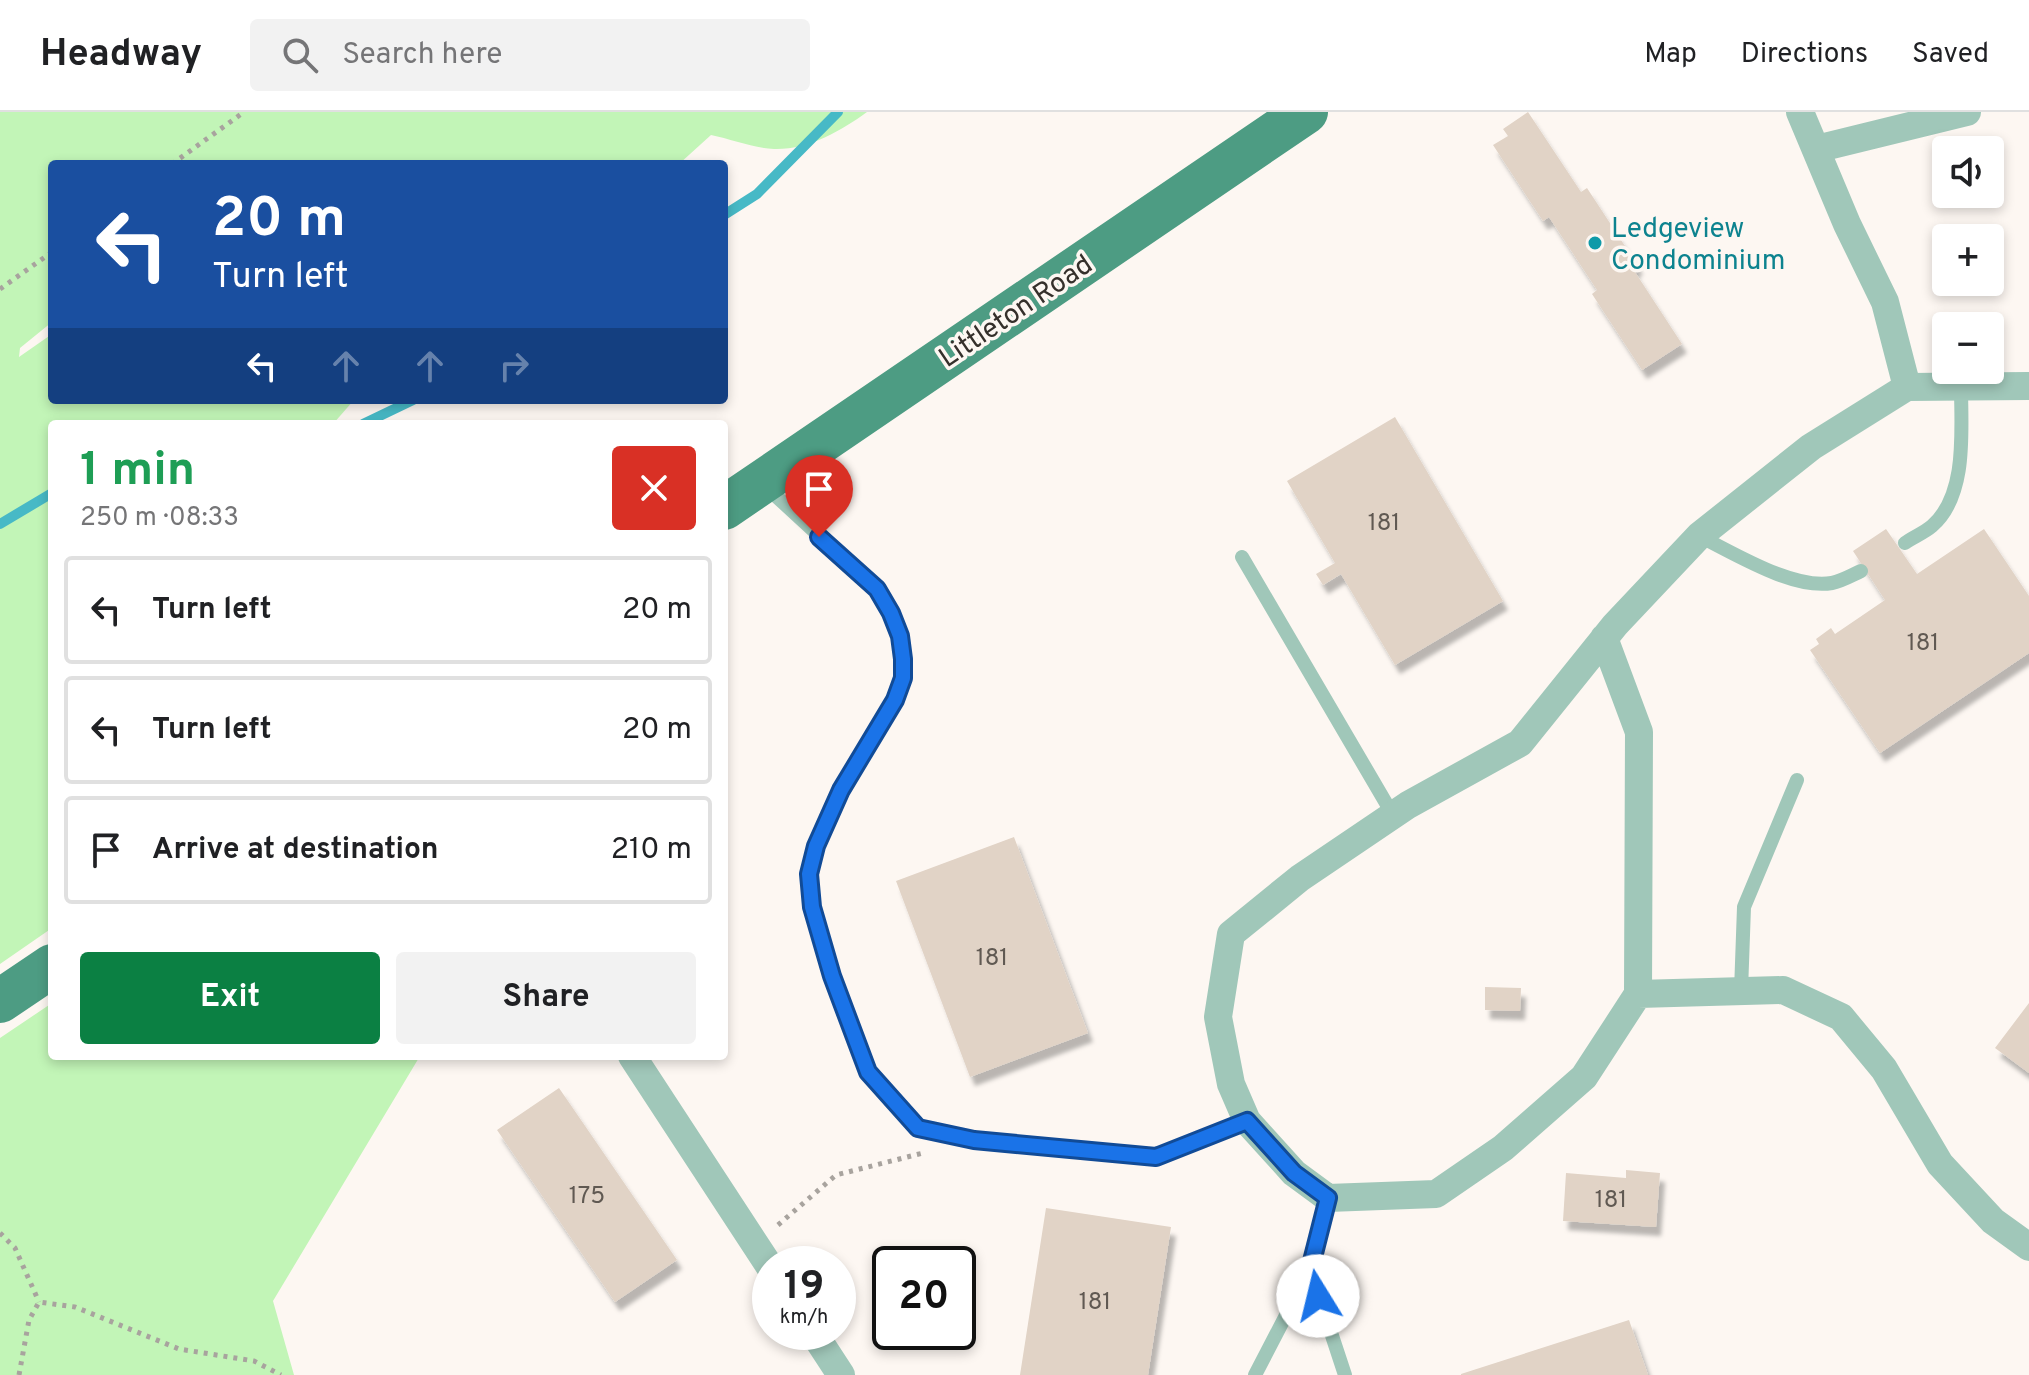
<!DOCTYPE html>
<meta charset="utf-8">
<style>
body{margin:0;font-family:Overpass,sans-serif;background:#f2f2f2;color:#202124;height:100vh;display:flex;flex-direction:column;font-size:30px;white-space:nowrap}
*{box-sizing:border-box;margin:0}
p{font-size:26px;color:#757577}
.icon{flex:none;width:44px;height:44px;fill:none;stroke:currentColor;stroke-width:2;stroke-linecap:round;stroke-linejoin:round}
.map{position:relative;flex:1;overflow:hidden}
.panel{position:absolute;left:48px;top:308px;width:680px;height:640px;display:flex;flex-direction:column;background:#fff;border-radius:8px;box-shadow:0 4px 12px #0003}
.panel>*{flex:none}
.top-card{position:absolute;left:48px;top:48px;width:680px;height:244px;border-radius:8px;box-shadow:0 4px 12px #0003;background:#1a4fa0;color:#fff;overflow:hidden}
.fabs{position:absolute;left:1932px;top:24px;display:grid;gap:16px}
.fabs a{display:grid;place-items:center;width:72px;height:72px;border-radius:8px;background:#fff;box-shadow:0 4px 12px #0003;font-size:40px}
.speed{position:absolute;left:752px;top:1134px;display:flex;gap:16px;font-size:40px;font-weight:700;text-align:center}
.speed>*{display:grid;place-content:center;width:104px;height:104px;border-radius:50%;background:#fff;box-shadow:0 4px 12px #0003;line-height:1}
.speed small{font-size:20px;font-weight:400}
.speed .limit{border:4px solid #111;border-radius:12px;background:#fff;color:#111}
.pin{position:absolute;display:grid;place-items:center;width:68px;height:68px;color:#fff;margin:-82px -34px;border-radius:50% 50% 50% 0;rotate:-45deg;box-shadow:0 0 8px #0007}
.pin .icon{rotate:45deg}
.me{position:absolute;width:88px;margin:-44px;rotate:351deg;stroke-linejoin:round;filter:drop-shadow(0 0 6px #0008)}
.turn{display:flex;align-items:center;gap:28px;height:168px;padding:0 32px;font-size:36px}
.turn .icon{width:104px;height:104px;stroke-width:2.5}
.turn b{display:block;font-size:56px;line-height:68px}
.lanes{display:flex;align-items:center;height:76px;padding:0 32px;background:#0003;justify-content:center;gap:40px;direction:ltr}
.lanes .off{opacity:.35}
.round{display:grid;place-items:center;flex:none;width:84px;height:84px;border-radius:8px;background:#f2f2f2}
.summary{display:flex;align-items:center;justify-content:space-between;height:136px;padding:0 32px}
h1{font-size:48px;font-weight:700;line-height:60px;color:#1e9e55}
.button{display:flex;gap:16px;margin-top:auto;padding:16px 32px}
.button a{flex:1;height:92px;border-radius:8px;background:#0b8043;color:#fff;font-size:32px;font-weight:700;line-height:92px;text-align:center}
.button a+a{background:#f2f2f2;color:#202124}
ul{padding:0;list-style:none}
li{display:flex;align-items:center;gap:24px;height:108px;margin:0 16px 12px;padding:0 16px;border:4px solid #e0e0e0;border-radius:8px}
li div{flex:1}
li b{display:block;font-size:30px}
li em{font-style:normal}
header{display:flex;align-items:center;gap:48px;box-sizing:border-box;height:112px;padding:0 40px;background:#fff;border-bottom:2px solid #e0e0e0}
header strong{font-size:38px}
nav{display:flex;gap:44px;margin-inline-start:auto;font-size:28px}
.search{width:560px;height:72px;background:#f2f2f2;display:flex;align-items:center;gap:20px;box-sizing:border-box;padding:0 28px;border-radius:8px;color:#757577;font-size:30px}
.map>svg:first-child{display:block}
.green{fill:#c2f5b7}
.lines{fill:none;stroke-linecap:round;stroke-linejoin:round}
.stream{stroke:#47b9c6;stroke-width:10}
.building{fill:#e1d3c6;filter:url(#shadow)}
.path{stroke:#a8a39e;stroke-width:5;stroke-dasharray:4 6;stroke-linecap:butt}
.lane{stroke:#a0c7b9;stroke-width:14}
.street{stroke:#a0c7b9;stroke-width:28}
.primary{stroke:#4d9c83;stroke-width:44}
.route-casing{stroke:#114b97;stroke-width:20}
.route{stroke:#1a73e8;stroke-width:14}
.culture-dot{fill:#0f9aa8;stroke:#fdf7f2;stroke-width:3}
.labels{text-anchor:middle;stroke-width:7;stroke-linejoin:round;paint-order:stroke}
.number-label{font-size:24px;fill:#605952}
.culture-label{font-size:28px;fill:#0d838f;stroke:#fdf7f2;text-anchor:start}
.street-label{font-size:28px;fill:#35302b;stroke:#fdf7f2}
</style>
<header>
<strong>Headway</strong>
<div class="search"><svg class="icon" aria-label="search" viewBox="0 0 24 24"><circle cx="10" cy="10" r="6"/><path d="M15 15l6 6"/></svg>Search here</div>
<nav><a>Map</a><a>Directions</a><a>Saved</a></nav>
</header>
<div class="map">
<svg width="2029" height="1263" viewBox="0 0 2029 1263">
<defs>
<filter id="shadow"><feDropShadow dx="5" dy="9" stdDeviation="2" flood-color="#0004"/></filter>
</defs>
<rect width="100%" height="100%" fill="#fdf7f2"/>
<path class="green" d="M0 0H867C841 19 808 38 774 37 753 36 731 27 711 23L679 52H52V210L20 236 19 245 52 222V288H354L333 312H52V816L0 852Z
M52 891V944H420L273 1189 294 1263H0V926Z"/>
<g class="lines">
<path class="stream" d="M724 103 757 82 838 0
M363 312 413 288
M0 412 52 381"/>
</g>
<path class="building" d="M1528 0 1581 80 1587 76 1638 154 1633 157 1682 232 1642 258 1592 182 1597 178 1549 105 1543 109 1493 33 1508 24 1503 17Z
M1395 305 1503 489 1395 553 1341 462 1323 473 1316 462 1335 451 1287 369Z
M1886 417 1917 462 1984 417 2029 484V541L1880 641 1810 538 1819 532 1816 527 1831 516 1835 522 1885 488 1853 439Z
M1014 725 1088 921 970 965 896 769Z
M1485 875 1521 876 1520 899 1485 898Z
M2029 891V961L1995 936Z
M559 976 677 1148 615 1190 497 1018Z
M1626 1058 1660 1061 1656 1115 1563 1109 1566 1061 1626 1066Z
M1046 1096 1171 1115 1148 1263H1020Z
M1629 1208 1648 1263H1461V1262Z"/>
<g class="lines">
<path class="path" d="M172 52 244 0
M0 177 52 140
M778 1113 836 1063 923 1041
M0 1121 15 1136 39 1190
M19 1263 29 1208 39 1190 75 1195 179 1237 254 1249 281 1263"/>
<path class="lane" d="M764 373 877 477 891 501 900 524 903 566 895 588 841 678 816 734 809 762 812 795 832 864 868 960 918 1016 974 1028 1156 1045 1247 1009
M1699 424C1734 441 1793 478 1832 471 1842 469 1852 463 1861 459
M1905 431C1913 425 1924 421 1932 414 1968 383 1961 317 1961 274
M1242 445 1393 703
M1741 879 1744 795 1797 668
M1310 1157 1345 1263
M1255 1263 1310 1157 1328 1086"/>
<path class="street" d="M1800 0 1847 112 1885 190 1907 275 2029 274
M1816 37 1967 0
M1907 275 1811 335 1699 424 1615 513 1520 631 1408 693 1300 766 1231 822 1218 905 1231 972 1247 1009 1294 1061 1328 1086 1436 1082 1503 1036 1584 965 1638 882 1783 878 1841 905 1884 957 1940 1052 1993 1109 2029 1135
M1604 526 1639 620 1638 882
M632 944 770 1155
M813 1220 841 1263"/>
<path class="primary" d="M724 396 1306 0
M0 889 52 854"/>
</g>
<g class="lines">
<defs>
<path id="route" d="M819 425 877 477 891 501 900 524 903 547V566L895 588 841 678 816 734 809 762 812 795 832 864 868 960 918 1016 974 1028 1156 1045 1247 1009 1294 1061 1328 1086 1310 1157 1318 1184"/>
</defs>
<use href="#route" class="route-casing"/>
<use href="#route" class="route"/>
</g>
<circle class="culture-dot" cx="1595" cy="131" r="8"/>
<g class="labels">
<g class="number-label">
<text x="1384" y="418">181</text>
<text x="1923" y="538">181</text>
<text x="992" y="853">181</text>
<text x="587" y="1091">175</text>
<text x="1611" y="1095">181</text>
<text x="1095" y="1197">181</text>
</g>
<g class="culture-label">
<text x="1611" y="125">Ledgeview<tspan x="1611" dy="32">Condominium</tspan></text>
</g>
<g class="street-label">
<text transform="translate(1015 198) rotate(-34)" y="10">Littleton Road</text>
</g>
</g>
</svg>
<div class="fabs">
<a><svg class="icon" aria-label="sound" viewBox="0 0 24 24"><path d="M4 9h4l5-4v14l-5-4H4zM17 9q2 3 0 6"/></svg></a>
<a>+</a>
<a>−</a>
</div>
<div class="speed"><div>19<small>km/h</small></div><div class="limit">20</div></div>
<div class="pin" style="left:819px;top:425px;background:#d93025"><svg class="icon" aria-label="arrive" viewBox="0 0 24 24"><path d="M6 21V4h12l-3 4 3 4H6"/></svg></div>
<svg class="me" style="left:1318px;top:1184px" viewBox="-20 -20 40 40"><circle r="19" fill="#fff"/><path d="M0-13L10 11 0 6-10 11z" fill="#1a73e8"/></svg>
<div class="top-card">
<div class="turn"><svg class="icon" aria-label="left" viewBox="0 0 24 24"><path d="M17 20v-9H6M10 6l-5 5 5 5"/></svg><div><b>20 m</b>Turn left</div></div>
<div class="lanes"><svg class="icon" aria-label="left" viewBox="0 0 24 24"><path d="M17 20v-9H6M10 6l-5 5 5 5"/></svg><svg class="icon off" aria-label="ahead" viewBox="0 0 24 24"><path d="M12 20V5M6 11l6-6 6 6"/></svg><svg class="icon off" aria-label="ahead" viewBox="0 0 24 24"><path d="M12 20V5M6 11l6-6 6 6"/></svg><svg class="icon off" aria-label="right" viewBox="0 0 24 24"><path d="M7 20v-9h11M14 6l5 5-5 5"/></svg></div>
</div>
<section class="panel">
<div class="summary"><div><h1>1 min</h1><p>250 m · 08:33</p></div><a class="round" style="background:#d93025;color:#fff"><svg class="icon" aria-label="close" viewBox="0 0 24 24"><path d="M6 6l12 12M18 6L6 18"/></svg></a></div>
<ul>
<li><svg class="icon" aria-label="left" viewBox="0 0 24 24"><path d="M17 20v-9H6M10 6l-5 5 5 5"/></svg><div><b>Turn left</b></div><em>20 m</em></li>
<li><svg class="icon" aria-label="left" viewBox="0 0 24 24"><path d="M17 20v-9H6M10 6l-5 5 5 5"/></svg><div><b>Turn left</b></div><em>20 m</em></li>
<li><svg class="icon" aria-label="arrive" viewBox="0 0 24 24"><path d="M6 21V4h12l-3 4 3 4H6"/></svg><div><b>Arrive at destination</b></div><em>210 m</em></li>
</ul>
<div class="button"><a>Exit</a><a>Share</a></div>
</section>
</div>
